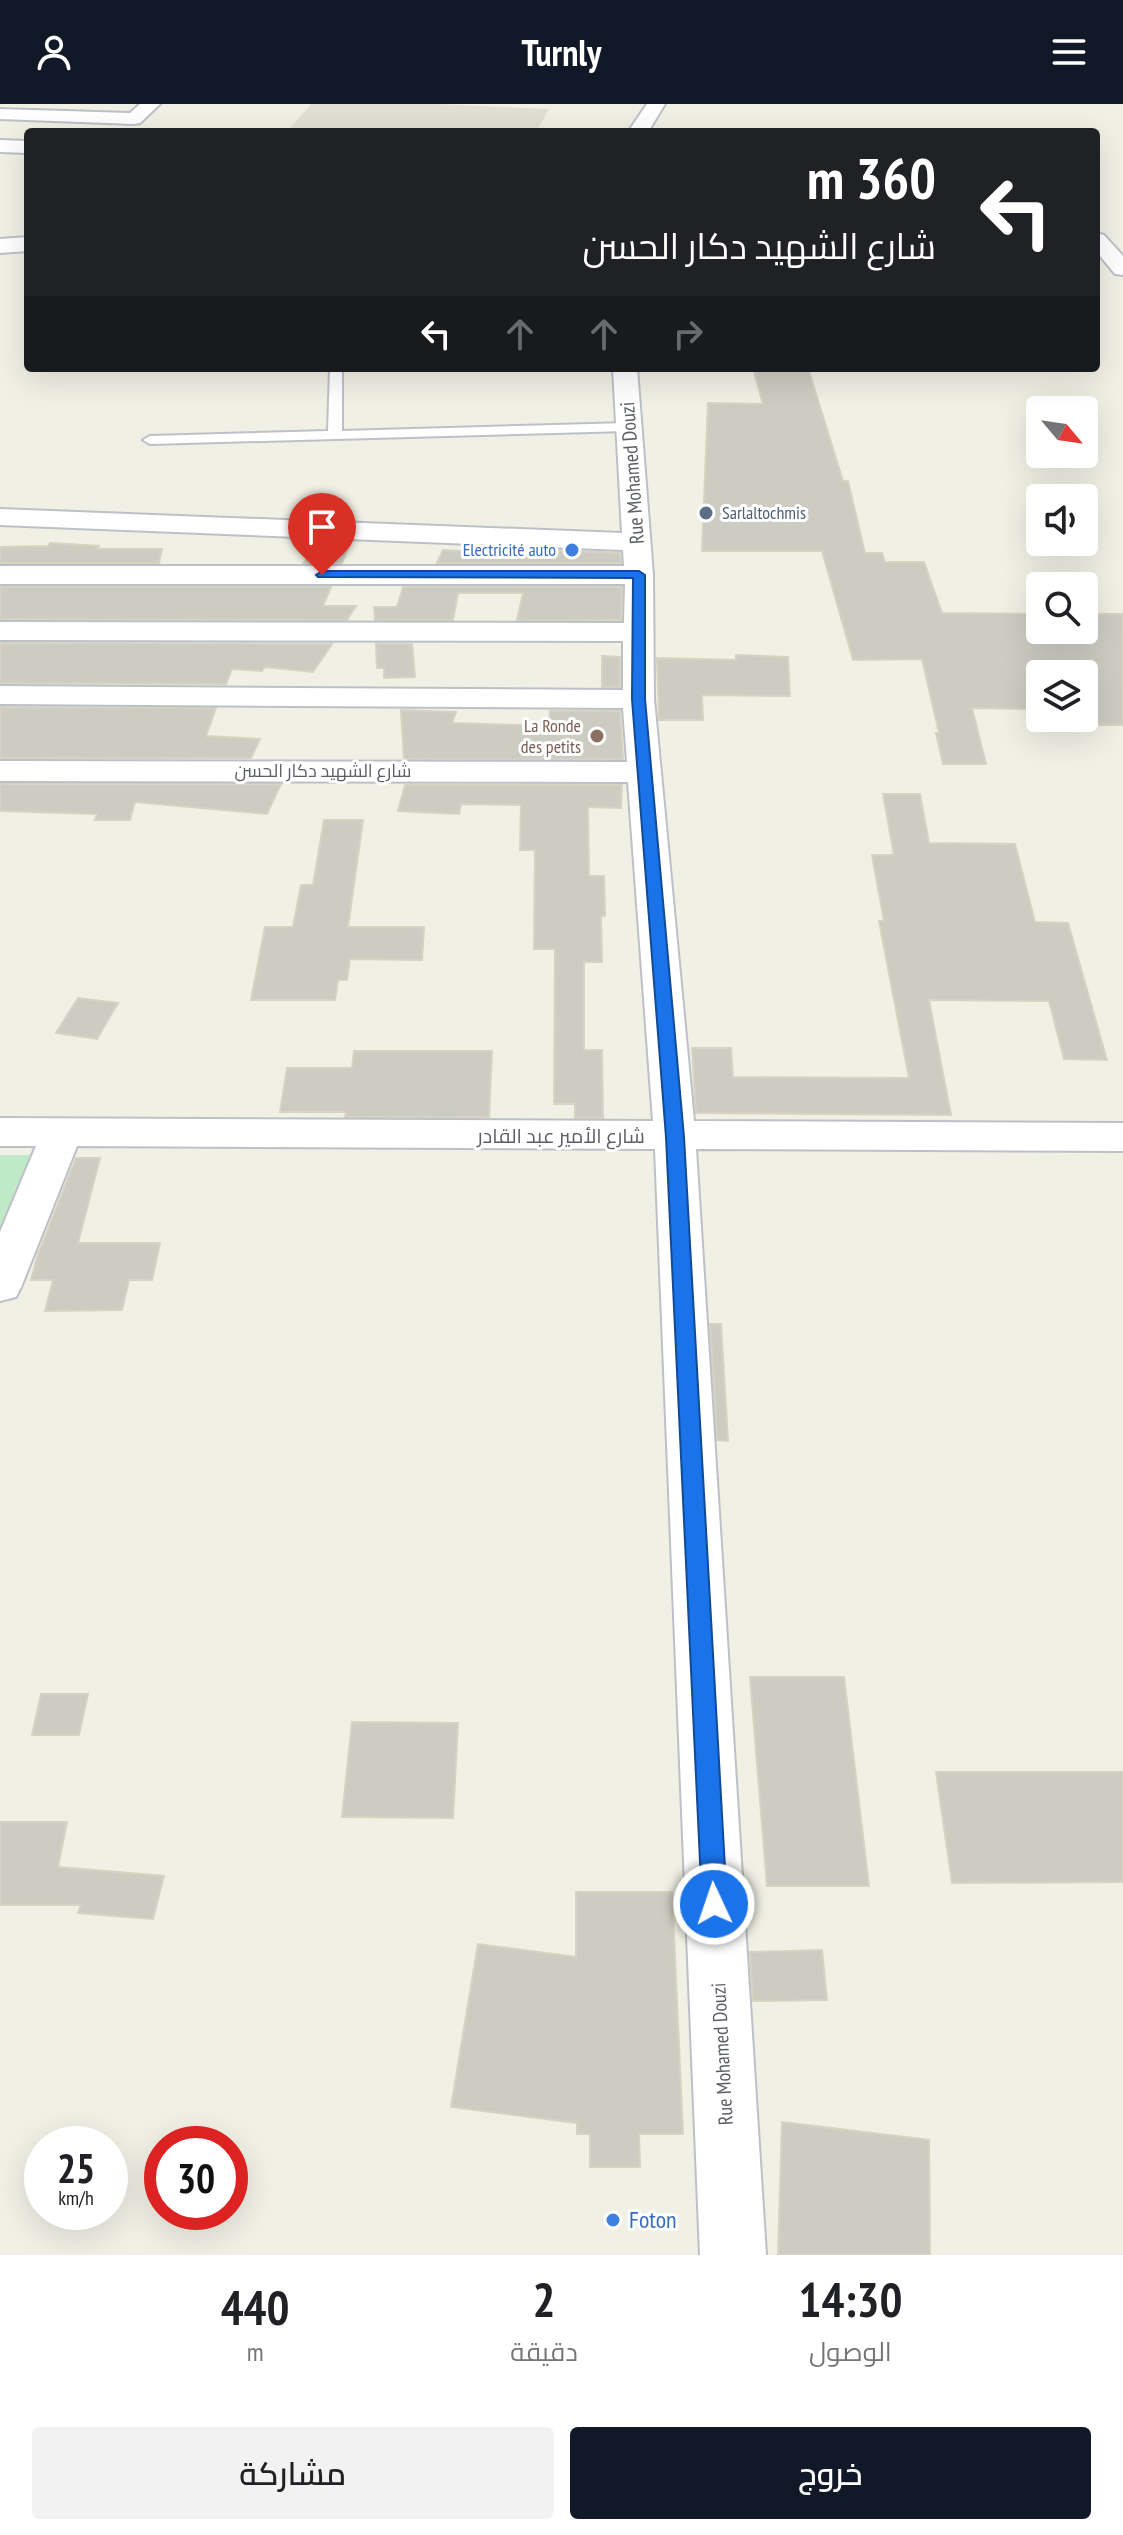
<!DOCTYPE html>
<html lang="ar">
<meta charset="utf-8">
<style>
body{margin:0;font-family:"PT Sans Narrow",Cairo,sans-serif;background:#f2f2f2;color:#202124;direction:rtl;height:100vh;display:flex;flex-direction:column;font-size:30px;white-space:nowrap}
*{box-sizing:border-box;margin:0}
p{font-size:26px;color:#757577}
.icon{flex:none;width:44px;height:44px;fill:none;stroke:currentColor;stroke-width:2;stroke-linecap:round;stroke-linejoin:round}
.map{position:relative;height:2151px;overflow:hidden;direction:ltr}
.drawer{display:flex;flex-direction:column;background:#fff;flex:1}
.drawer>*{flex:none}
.hud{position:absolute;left:24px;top:24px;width:1076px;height:244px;border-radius:8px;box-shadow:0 8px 32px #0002;direction:rtl;background:#202124;color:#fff;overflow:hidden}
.needle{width:52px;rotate:119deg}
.buttons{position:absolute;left:1026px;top:292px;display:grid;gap:16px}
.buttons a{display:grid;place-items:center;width:72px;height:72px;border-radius:8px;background:#fff;box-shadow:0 8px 32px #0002;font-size:40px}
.speed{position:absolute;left:24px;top:2022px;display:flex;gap:16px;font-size:40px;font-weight:700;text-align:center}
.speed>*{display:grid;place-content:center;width:104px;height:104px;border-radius:50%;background:#fff;box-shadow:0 8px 32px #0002;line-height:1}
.speed small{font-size:20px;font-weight:400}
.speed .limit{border:12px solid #d22;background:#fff;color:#111}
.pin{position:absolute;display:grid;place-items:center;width:68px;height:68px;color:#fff;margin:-82px -34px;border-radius:50% 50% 50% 0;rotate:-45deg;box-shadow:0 0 8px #0007}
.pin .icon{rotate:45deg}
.me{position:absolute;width:88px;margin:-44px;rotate:357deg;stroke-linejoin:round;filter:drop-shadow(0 0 6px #0008)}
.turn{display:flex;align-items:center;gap:28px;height:168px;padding:0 32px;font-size:36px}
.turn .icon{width:104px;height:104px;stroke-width:2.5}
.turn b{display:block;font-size:56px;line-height:68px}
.lanes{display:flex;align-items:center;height:76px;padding:0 32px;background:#0003;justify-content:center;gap:40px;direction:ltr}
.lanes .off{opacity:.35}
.eta{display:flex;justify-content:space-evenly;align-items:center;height:136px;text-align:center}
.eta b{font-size:48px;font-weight:600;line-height:56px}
.cta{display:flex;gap:16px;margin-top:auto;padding:16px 32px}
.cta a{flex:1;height:92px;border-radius:8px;background:#111827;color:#fff;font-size:32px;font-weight:600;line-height:92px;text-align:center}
.cta a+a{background:#f2f2f2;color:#202124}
header{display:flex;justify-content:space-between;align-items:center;height:104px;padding:0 32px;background:#111827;color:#fff;font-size:36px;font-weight:600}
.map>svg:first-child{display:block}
.education{fill:#e0e0d3}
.green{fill:#bfeac7}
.building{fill:#cdccc3;stroke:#d6d3c2;stroke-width:2}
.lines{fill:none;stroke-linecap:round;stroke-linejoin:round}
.lane-casing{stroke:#bec0c7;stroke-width:4}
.street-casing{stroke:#bec0c7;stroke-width:4}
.secondary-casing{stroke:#bfc1c9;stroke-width:4}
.lane{fill:#fff;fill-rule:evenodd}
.street{fill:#fff;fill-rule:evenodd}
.secondary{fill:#fff;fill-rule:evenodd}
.route{fill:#1a73e8;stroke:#114b97;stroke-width:2}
.service-dot{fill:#5c6f8a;stroke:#fff;stroke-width:3}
.shop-dot{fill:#3f7fe0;stroke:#fff;stroke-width:3}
.education-dot{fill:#8d6e63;stroke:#fff;stroke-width:3}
.labels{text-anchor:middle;stroke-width:6;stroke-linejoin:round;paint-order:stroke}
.far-service-label{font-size:18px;fill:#4e5e75;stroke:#fff;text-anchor:start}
.far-shop-label{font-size:18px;fill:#366cbe;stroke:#fff;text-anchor:end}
.far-education-label{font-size:18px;fill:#785e54;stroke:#fff;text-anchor:end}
.far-street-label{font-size:18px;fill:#5c5f66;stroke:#fff}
.street-label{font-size:20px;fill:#5c5f66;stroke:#fff}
.near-shop-label{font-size:24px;fill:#366cbe;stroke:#fff;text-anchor:start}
</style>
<header><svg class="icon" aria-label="menu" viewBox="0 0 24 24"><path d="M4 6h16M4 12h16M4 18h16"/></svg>Turnly<svg class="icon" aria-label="person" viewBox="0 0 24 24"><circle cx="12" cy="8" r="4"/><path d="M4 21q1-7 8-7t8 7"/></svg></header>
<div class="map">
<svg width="1123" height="2151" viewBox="0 0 1123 2151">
<rect width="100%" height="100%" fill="#f0f0e5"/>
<path class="education" d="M311 0H438L549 5 536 28H287Z"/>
<path class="green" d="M0 1051H35L0 1133Z"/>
<path class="building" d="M753 264H808L843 377H848L865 449H882L885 458H924L942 509 1040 510V526H1084V510H1123V621H1070L1067 614H1084V570H1040V605L972 604 986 660H943L936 629H939L922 555 853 556 822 447H702L708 299 763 300Z
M50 439 99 442 97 445H162L159 459H0V443L48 442Z
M313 440 349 442 342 459H304Z
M504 444 620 449 621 459H437L443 446 504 450Z
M0 483H331L323 502H356L347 516 0 515Z
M403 483H622L621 516H517L523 489H458L453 516H375L374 503H397Z
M0 539 332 540 313 568 265 563 262 567 232 565 226 580 0 579Z
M376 540H412L415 573 384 574V564H377Z
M736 551 788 553 790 592 702 591 703 616H659L657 554 736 556Z
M602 552 620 553V583H602Z
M0 603 216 604 206 632 260 635 251 654H0Z
M401 606 456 608 452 619 549 622 550 607H620L623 655H404Z
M0 680H281L267 710 135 698 130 716H95L97 710 0 707Z
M405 681H622L621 704 588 703 589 772H604L605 812H601L602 858H584V946H602L603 1014H575V1000H554L555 845H534L535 746H520L521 701 461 700 459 710 398 707Z
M883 690H920L929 739 1015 740 1035 818 1068 819 1107 956 1064 955 1049 897 929 896 951 1011 696 1009 692 944H731L733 973 909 974 879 817H884L872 751H894Z
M324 716H363L348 823H424L422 856 350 855 347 876H338L335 896H251L265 823H293L301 781H313Z
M78 894 118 899 97 935 56 929Z
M354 947H492L489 1013H345L346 1008H280L287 964H352Z
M76 1054H100L78 1139H160L152 1176H129L122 1206 45 1207 53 1176H31L38 1150Z
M710 1220H721L728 1337 717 1336Z
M750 1573H844L869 1782H767Z
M41 1590H88L79 1631H32Z
M352 1618 458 1619 453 1714 342 1713Z
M936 1668H1123V1778L952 1779Z
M0 1718H67L58 1763 164 1772 153 1815 78 1809 81 1801H0Z
M576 1788H672L683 2030H639L640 2063H590V2030H577V2019L451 2003 478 1840 576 1853Z
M822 1846 827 1896 753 1897 750 1848Z
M782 2018 929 2036 930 2151H778Z"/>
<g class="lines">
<defs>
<path id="lane" d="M330 264H342V327L628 319 635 323 628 327 150 340 143 336 150 332 328 327Z"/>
<path id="street" d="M140 0H160L140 19 134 20 0 15V5L130 9Z
M0 36 28 37V49L0 48Z
M1096 129 1104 131 1123 152V171L1115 170 1096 147Z
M613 264H637L653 471 654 595 694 1017 1123 1019V1047L696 1045 766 2151H700L655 1045 77 1042 22 1181 16 1193 0 1197V1128L36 1042H0V1014L653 1017 628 678 0 677V657L627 658 623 604 0 600V582L623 586V537L0 536V518L624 519 625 480H0V462H624L623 446 0 421V405L622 429Z"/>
<path id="secondary" d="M647 0H665L648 28H628Z
M28 133V147L0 149V135Z"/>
</defs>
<use href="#lane" class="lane-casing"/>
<use href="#street" class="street-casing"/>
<use href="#secondary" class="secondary-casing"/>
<use href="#lane" class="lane"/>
<use href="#street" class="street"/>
<use href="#secondary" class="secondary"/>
</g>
<path class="route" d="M322 467H639L645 471V595L684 1033 727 1800 723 1808 714 1812 705 1808 702 1800 666 1033 632 595 633 474 318 473 316 471Z"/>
<circle class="service-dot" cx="706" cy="409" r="8"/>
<g class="shop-dot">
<circle cx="572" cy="446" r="8"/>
<circle cx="613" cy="2116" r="8"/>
</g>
<circle class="education-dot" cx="597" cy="632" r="8"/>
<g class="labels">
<g class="far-service-label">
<text x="722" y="415">Sarlaltochmis</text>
</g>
<g class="far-shop-label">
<text x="556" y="452">Electricité auto</text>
</g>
<g class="far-education-label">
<text x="581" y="628">La Ronde<tspan x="581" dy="21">des petits</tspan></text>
</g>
<g class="far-street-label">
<text x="323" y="673">شارع الشهيد دكار الحسن</text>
</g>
<g class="street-label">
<text transform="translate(632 369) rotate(-94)" y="7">Rue Mohamed Douzi</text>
<text x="561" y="1039">شارع الأمير عبد القادر</text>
<text transform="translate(722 1950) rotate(-93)" y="7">Rue Mohamed Douzi</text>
</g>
<g class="near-shop-label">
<text x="629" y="2124">Foton</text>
</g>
</g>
</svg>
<div class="buttons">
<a><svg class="needle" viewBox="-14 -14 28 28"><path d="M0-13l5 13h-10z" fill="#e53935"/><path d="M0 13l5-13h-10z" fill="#757577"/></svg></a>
<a><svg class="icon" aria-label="sound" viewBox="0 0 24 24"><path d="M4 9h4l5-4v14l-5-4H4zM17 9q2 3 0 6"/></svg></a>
<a><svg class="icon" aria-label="search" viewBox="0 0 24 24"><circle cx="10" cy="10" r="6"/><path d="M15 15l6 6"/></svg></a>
<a><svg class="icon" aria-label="layers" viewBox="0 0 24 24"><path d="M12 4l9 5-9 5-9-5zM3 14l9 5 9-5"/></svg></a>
</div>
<div class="speed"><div>25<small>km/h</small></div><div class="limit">30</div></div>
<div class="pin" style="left:322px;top:471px;background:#d93025"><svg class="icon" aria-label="arrive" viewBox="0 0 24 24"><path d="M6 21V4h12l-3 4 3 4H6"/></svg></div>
<svg class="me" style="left:714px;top:1800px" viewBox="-20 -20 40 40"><circle r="17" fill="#1a73e8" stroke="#fff" stroke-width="3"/><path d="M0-11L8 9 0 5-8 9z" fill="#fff"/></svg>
<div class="hud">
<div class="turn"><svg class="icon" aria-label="left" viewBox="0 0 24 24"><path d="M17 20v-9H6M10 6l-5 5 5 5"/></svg><div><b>360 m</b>شارع الشهيد دكار الحسن</div></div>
<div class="lanes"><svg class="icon" aria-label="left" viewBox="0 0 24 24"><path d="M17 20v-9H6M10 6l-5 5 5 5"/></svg><svg class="icon off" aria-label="ahead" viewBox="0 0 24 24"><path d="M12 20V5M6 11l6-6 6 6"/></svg><svg class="icon off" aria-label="ahead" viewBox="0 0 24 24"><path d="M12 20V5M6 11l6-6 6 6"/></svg><svg class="icon off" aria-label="right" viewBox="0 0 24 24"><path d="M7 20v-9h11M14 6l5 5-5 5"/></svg></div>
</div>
</div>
<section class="drawer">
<div class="eta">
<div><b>14:30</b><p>الوصول</p></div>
<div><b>2</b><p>دقيقة</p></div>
<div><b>440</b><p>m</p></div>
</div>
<div class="cta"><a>خروج</a><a>مشاركة</a></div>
</section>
